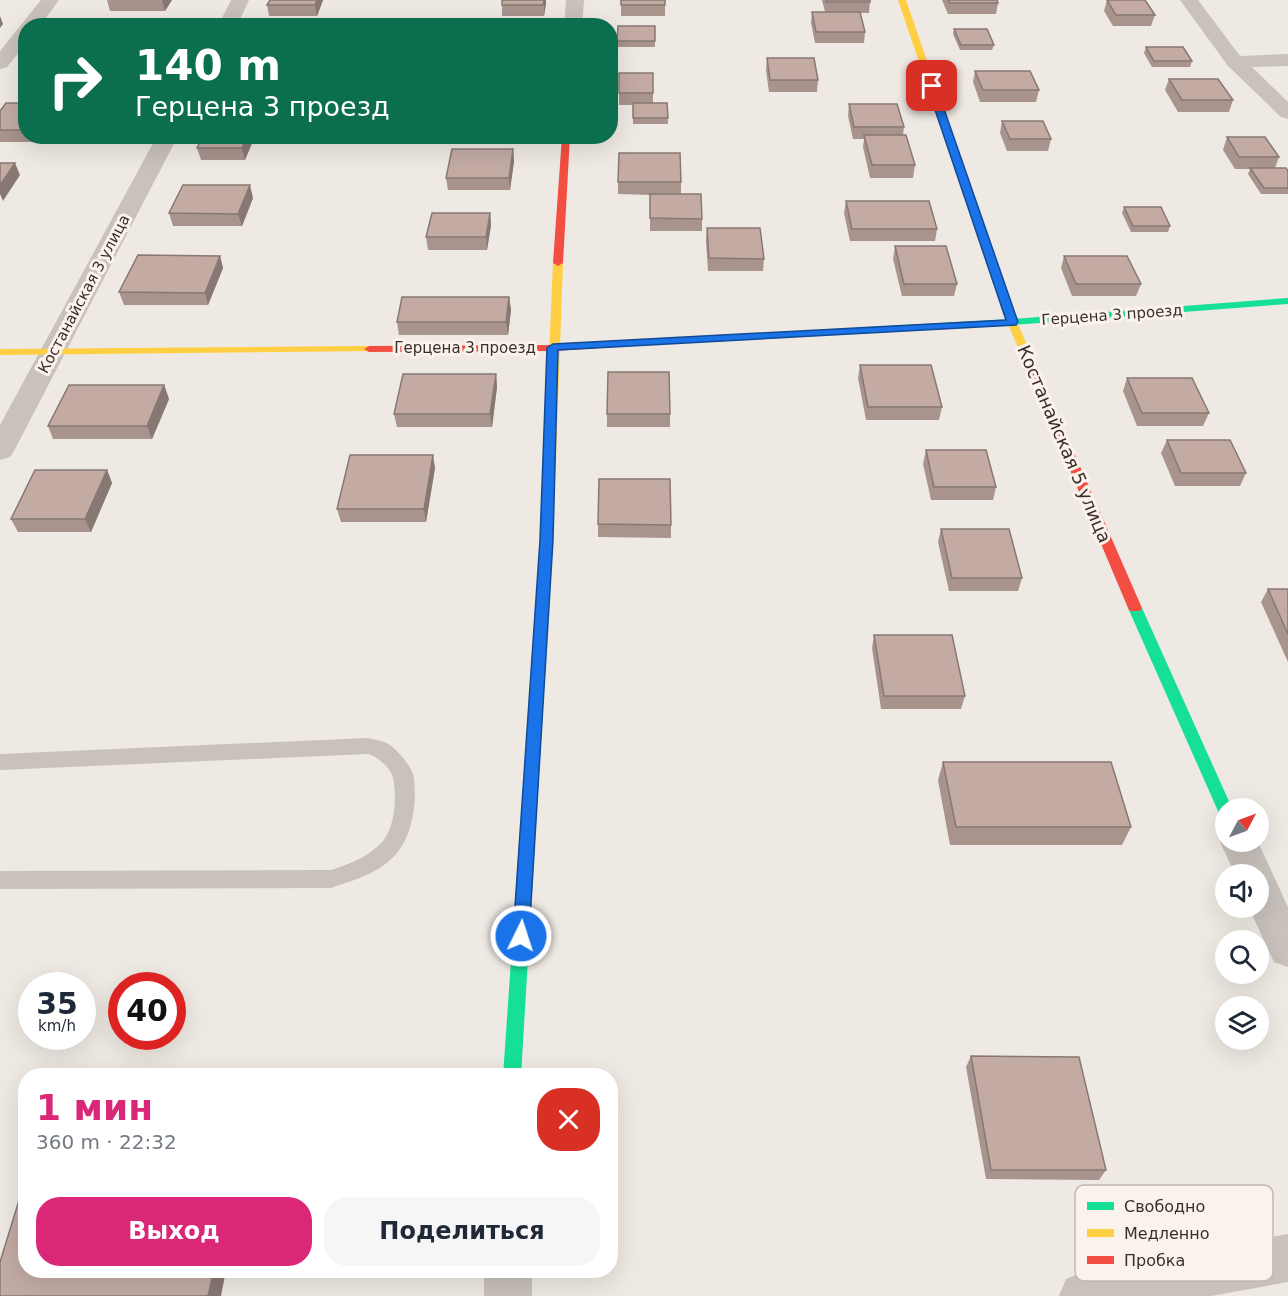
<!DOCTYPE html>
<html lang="ru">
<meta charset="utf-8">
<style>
body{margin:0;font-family:"DejaVu Sans",sans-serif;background:#f6f6f7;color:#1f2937;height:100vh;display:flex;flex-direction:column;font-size:22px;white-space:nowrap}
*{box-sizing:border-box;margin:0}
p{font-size:20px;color:#747a83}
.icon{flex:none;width:33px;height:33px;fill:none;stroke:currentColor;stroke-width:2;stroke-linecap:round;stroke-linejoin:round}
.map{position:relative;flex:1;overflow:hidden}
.panel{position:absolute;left:18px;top:1068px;width:600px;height:210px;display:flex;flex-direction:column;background:#fff;border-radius:24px;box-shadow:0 6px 24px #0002}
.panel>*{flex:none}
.top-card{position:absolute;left:18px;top:18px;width:600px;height:126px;border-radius:24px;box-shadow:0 6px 24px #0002;background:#0b6e4f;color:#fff;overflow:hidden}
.needle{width:39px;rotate:49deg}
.buttons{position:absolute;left:1215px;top:798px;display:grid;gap:12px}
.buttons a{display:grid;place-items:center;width:54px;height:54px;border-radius:50%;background:#fff;box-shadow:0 6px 24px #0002;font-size:30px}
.speed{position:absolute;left:18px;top:972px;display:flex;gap:12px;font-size:30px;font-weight:700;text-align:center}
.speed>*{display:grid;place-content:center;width:78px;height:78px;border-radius:50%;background:#fff;box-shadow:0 6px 24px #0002;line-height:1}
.speed small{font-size:15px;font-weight:400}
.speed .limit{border:9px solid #d22;background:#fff;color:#111}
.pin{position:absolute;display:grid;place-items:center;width:51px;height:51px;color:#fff;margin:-26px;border-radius:12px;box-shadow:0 3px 9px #0006}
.me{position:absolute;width:66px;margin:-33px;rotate:4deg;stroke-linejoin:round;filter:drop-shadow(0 0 4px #0008)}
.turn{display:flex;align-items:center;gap:21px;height:126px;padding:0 18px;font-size:27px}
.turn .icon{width:78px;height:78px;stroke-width:2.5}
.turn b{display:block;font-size:42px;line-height:51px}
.round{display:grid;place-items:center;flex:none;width:63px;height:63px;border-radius:24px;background:#f6f6f7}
.head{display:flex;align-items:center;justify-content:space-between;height:102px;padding:0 18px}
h1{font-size:36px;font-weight:800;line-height:45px;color:#db2777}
.primary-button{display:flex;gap:12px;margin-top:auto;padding:12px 18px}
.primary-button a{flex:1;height:69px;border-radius:24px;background:#db2777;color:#fff;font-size:24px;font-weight:800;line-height:69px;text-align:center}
.primary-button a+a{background:#f6f6f7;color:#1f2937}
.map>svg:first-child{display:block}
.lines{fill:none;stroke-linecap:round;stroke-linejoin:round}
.lane{fill:#c8c1bc;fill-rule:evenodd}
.street{fill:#c8c1bc;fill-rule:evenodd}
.fast{fill:#16e098;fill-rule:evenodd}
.slow{fill:#ffcf43;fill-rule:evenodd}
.jam{fill:#f24e42;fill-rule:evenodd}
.wall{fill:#a8938d}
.shaded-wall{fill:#887873}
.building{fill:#c3aba4;stroke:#887873;stroke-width:1.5}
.route{fill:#1a73e8;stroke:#114b97;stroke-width:1.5}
.labels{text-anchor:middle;stroke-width:6;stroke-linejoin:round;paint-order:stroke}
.far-street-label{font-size:15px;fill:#3a2e29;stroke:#fbf3eb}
.street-label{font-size:18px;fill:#3a2e29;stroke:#fbf3eb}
.key{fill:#fbf3eb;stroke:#c1b8b1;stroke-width:1.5}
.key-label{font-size:16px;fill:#3a2e29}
</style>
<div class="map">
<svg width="1288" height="1296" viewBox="0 0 1288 1296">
<rect width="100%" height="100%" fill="#efe9e3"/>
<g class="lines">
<path class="lane" d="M368 738C375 740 385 741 390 745 397 750 411 766 413 774 418 798 413 836 396 854 380 873 354 880 331 888L0 889V871L331 870C350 864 370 856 383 841 395 826 397 797 393 778 391 768 377 756 368 754L0 770V754Z"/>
<path class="street" d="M41 0H59L40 26H26V44L7 67 0 69V51Z
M231 0H249L237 26H218Z
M566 0H584L582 26H564Z
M1180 0H1198L1240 56 1288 54V66L1252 67 1288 102V119L1281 117 1228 66Z
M157 136H178L14 451 10 457 0 460V425Z
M1226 831V842H1258L1288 907V967L1274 962 1249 908H1258V874H1235L1220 842Z
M1288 1234V1282L1211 1296H1059L1066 1279 1083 1272Z
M484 1270H532V1296H484Z"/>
<path class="fast" d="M1288 298V304L1012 325 691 343 686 340 691 337 1012 319Z
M1135 603 1142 608 1232 808H1226V817L1221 815 1218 811 1128 608Z
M539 652 546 657 521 1076H503L532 657Z"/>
<path class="slow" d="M898 0H906L1017 322 1037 368 1036 370H1028L1027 368 1007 322Z
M558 260 563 263 553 540 546 657 539 662 532 657 541 540 553 263Z
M369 346 373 347V351L0 355V349Z"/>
<path class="jam" d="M562 136H570L563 263 558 266 553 263Z
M691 337 695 338V342L553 351 369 352 364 349 369 346 553 345Z
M1032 365 1037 368 1142 608 1140 611H1130L1128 608 1027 368Z"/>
</g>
<path class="wall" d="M107 0H172L165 11H110Z
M323 0 317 16H269L267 5Z
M621 0H665V16H621Z
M822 0H870L869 13H860L865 32 864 43H815L811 23 812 12H825Z
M942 0H997L998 3 996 14H948Z
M1107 0 1155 15 1151 26H1113L1104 11Z
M546 3 544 16H502V5Z
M618 26H655V47H618Z
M954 29 994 45 992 50H960L953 34Z
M1146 47 1192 61 1190 67H1152L1144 53Z
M767 58 818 80 817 92H769L766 70Z
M975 71 1039 90 1036 102H980L973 82Z
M619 73H653V103H667L668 124H633V105H619Z
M1169 79 1233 100 1229 112H1178L1165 90Z
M26 103V136H51L47 142H0V111Z
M849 104 904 127 903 135 915 165 913 178H870L863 147 864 139H853L848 116Z
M1002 121 1051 139 1048 151H1007L1000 133Z
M255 136 245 160H201L197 148Z
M458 136H513V138H458Z
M1227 137 1279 157 1275 168 1288 171V194H1261L1248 174 1250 169H1235L1223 150Z
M513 149 514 161 510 190H448L446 178Z
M618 182H681V194L702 219V231H650V195L618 194Z
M253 198 242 226H173L169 213Z
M846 201 937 229 935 241H850L844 213Z
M1124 207 1170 226 1168 232H1131L1122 213Z
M490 213 491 225 487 250H428L426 237Z
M707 228 764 259 763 271H708L706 241Z
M895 246 957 284 954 296H902L893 259Z
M220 256 223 268 208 305H124L119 292Z
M1064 256 1141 284 1136 296H1072L1061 268Z
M509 297 511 310 508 335H399L397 322Z
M860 365 942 407 939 420H866L858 378Z
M496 374 497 387 492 427H397L394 414Z
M1127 378 1209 413 1203 426H1137L1123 391Z
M164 385 169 399 152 439H53L48 426Z
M607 414H670V427H607Z
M1167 440 1246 473 1240 486H1175L1161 453Z
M926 450 996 487 993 500H931L923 464Z
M435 468 426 522H341L337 509Z
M107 470 112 483 91 532H18L11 519Z
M598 524 671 525V538L598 537Z
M941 529 1022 578 1018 591H949L938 542Z
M1268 589H1288V662L1261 602Z
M874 635 965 696 961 709H881L872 648Z
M943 762 1131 827 1122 845H950L938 780Z
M971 1056 1106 1170 1099 1180 986 1179 966 1067Z"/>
<path class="shaded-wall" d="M162 0H172L165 11Z
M317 0H323L317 16 315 5Z
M544 0H546V3L544 16Z
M0 16 3 24 0 28Z
M45 136H51L47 142Z
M247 136H255L245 160 242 148Z
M513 149 514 161 510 190 509 178Z
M15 163 20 175 3 201 0 194V185Z
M250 185 253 198 242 226 238 214Z
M490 213 491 225 487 250 486 237Z
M220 256 223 268 208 305 205 293Z
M509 297 511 310 508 335 506 322Z
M496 374 497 387 492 427 490 414Z
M164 385 169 399 152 439 147 426Z
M433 455 435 468 426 522 424 509Z
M107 470 112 483 91 532 85 519Z
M214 1270H226L221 1296H208Z"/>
<path class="building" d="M270 0H317L315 5H267Z
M502 0H544L543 5H502Z
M621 0H665V5H621Z
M826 0H870V2H826Z
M948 0H997L998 3H950Z
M1107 0H1145L1155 15H1116Z
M812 12H860L865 32H816Z
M618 26H655V41H617Z
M954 29H987L994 45H961Z
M1146 47H1183L1192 61H1154Z
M767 58H814L818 80H770Z
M975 71H1030L1039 90H983Z
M619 73H653V93H619Z
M1169 79H1218L1233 100H1182Z
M6 103H26V130H0V111Z
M633 103H667L668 118H633Z
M849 104H897L904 127H854Z
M1002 121H1043L1051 139H1010Z
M864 135H906L915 165H872Z
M203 136H247L242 148H197Z
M1227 137H1265L1279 157H1239Z
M452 149H513L509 178H446Z
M619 153H680L681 182H618Z
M0 163H15L0 185Z
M1250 168H1286L1288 171V188H1264Z
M183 185H250L238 214 169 213Z
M650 194H701L702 219 650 218Z
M846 201H929L937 229H852Z
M1124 207H1161L1170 226H1133Z
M432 213H490L486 237H426Z
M707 228H760L764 259 709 258Z
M895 246H946L957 284H904Z
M138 255 220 256 205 293 119 292Z
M1064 256H1127L1141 284H1076Z
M402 297H509L506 322H397Z
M860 365H931L942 407H868Z
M608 372H669L670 414H607Z
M403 374H496L490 414H394Z
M1127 378H1192L1209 413H1142Z
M69 385H164L147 426H48Z
M1167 440H1230L1246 473H1181Z
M926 450H986L996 487H934Z
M350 455H433L424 509H337Z
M35 470H107L85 519H11Z
M599 479H670L671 525 598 524Z
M941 529H1009L1022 578H952Z
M1268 589H1288V634Z
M874 635H952L965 696H884Z
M943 762H1111L1131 827H956Z
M971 1056 1079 1057 1106 1170H991Z
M21 1194H26V1270H214L208 1296H0V1262Z"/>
<path class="route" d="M932 83 936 86 1018 322 1016 325 558 350 553 540 529 936 527 941 521 943 515 941 513 936 540 540 547 348 553 344 1006 320 927 86Z"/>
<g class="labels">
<g class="far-street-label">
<text transform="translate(84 294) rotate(-62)" y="5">Костанайская 3 улица</text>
<text transform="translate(1112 315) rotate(-4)" y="5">Герцена 3 проезд</text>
<text x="465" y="353">Герцена 3 проезд</text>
</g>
<g class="street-label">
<text transform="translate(1064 444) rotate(67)" y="6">Костанайская 5 улица</text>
</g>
</g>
<rect x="1075" y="1185" width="198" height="96" rx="9" class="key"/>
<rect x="1087" y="1202" width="27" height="8" fill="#16e098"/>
<rect x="1087" y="1229" width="27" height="8" fill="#ffcf43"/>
<rect x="1087" y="1256" width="27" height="8" fill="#f24e42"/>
<g class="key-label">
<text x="1124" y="1212">Свободно</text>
<text x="1124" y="1239">Медленно</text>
<text x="1124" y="1266">Пробка</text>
</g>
</svg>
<div class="buttons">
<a><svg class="needle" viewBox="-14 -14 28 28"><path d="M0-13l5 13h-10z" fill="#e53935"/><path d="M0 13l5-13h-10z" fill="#747a83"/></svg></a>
<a><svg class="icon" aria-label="sound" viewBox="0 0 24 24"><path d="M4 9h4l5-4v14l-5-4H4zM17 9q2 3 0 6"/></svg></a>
<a><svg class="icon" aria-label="search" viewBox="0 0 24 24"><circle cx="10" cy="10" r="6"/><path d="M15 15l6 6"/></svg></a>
<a><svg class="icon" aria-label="layers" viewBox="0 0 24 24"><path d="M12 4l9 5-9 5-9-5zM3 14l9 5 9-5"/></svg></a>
</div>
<div class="speed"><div>35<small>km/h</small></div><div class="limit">40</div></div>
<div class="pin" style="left:932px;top:86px;background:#d93025"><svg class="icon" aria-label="arrive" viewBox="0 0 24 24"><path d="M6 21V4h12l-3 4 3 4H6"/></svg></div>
<svg class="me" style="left:521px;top:936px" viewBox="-20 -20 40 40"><circle r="17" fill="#1a73e8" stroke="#fff" stroke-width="3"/><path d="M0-11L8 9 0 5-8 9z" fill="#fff"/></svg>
<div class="top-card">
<div class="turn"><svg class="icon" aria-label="right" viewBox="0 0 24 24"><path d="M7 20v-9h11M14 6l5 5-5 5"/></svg><div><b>140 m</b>Герцена 3 проезд</div></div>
</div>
<section class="panel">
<div class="head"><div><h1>1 мин</h1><p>360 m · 22:32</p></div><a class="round" style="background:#d93025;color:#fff"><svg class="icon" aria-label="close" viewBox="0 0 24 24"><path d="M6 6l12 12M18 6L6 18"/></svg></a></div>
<div class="primary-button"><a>Выход</a><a>Поделиться</a></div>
</section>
</div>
